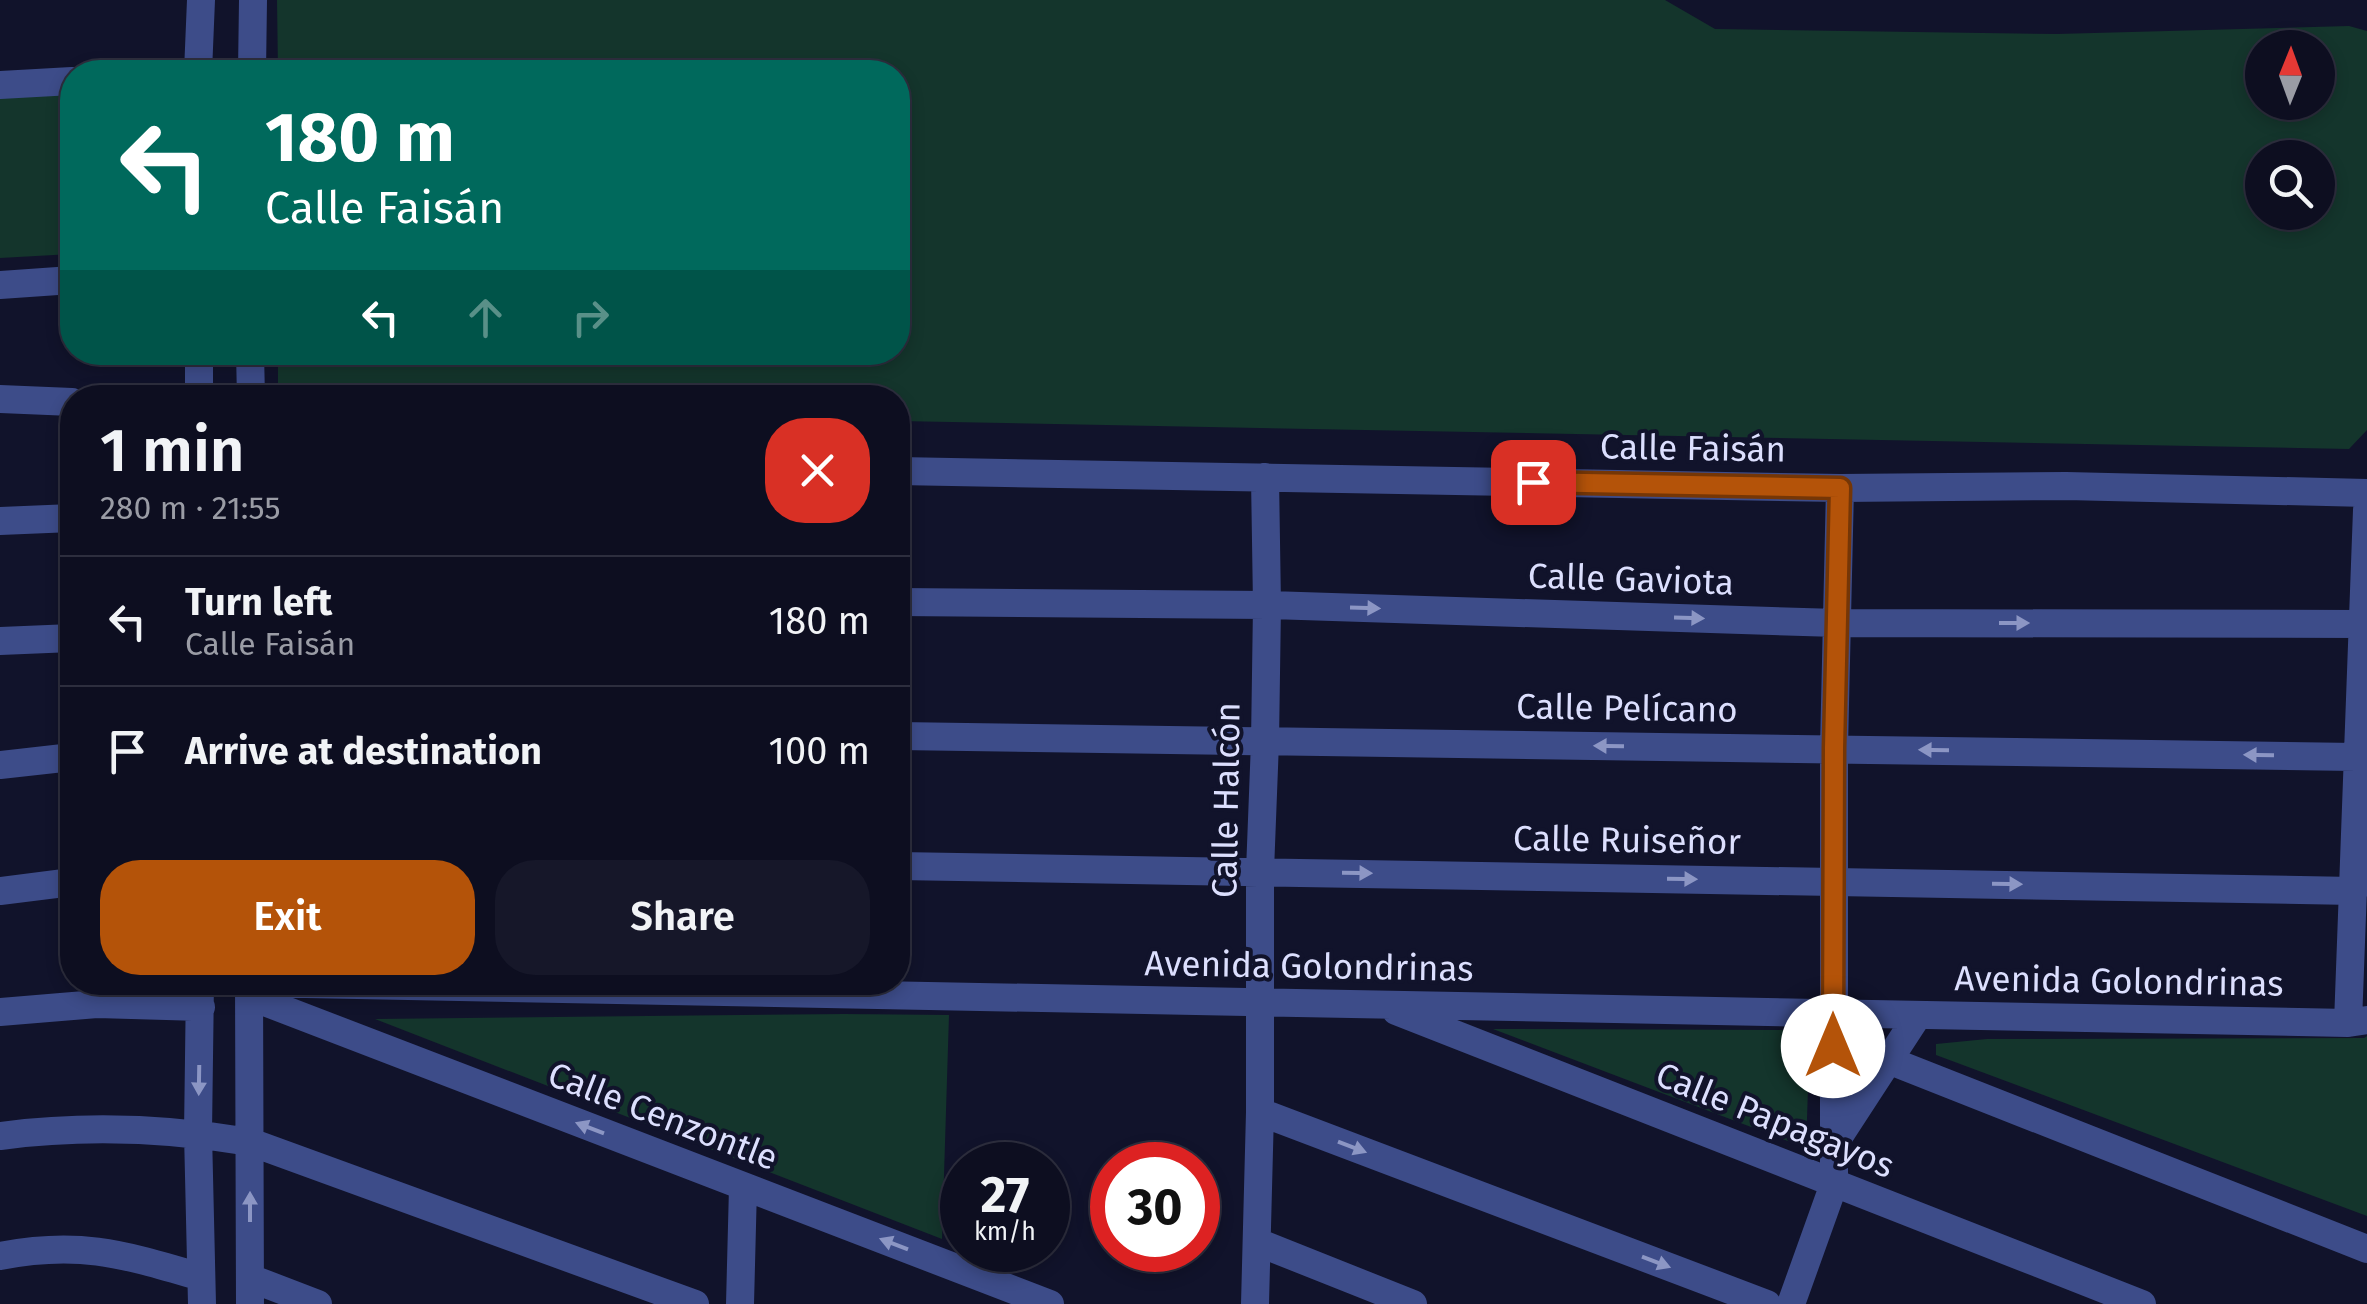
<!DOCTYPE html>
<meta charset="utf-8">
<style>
body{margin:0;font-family:"Fira Sans",sans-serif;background:#161729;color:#f1f3f6;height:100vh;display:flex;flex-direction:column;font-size:38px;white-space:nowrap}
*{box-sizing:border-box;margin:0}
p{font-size:32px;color:#9a9ca5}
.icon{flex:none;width:55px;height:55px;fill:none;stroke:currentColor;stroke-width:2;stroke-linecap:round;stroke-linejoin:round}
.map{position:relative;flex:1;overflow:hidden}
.sheet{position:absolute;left:60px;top:385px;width:850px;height:610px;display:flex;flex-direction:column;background:#0d0e20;border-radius:40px;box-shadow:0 5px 15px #0003,0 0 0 2px #2d2e3e}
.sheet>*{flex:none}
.hud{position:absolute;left:60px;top:60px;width:850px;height:305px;border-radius:40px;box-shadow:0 5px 15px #0003,0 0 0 2px #2d2e3e;background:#00695c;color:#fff;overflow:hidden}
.needle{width:65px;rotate:1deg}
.buttons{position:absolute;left:2245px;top:30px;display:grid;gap:20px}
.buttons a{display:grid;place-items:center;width:90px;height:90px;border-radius:50%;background:#0d0e20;box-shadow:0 5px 15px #0003,0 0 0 2px #2d2e3e;font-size:50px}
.speed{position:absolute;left:940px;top:1142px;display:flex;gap:20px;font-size:50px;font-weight:700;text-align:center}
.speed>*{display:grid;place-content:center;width:130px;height:130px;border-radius:50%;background:#0d0e20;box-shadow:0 5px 15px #0003,0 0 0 2px #2d2e3e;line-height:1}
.speed small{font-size:25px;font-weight:400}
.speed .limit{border:15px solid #d22;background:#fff;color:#111}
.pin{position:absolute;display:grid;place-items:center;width:85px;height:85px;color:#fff;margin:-42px;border-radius:20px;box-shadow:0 5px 15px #0006}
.me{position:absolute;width:110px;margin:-55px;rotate:0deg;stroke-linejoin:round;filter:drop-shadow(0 0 8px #0008)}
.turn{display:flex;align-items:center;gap:35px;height:210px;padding:0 40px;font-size:45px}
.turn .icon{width:130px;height:130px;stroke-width:2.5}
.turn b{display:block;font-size:70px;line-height:85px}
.lanes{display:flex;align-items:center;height:95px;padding:0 40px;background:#0003;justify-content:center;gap:50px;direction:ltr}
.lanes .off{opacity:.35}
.round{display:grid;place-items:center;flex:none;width:105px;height:105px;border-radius:40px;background:#161729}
.headline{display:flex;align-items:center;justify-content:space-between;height:170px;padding:0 40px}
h1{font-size:60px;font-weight:600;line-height:75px}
.cta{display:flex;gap:20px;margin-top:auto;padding:20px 40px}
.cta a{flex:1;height:115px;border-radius:40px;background:#b45309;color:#fff;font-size:40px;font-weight:600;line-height:115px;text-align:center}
.cta a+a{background:#161729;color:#f1f3f6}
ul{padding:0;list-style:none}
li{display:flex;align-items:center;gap:30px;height:130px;padding:0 40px;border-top:2px solid #2d2e3e}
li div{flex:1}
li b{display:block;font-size:38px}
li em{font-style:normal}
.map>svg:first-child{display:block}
.green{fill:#14352c;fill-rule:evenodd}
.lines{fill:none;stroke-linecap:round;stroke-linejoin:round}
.minor{stroke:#3d4c89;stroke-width:28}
.oneway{fill:#8c96c4}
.route-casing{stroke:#753606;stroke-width:25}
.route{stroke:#b45309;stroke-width:18}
.labels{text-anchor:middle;stroke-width:8;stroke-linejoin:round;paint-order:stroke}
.street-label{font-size:35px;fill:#dcdffe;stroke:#11132b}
</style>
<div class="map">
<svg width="2367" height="1304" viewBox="0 0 2367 1304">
<rect width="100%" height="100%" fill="#11132b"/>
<path class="green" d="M277 0H1665L1715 29 2057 34 2349 26 2367 31V430L2349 449 898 421V398L278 397V353L898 352V72H278ZM2262 48H2318V102H2262ZM2262 158H2318V212H2262Z
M72 91V254L0 258V93Z
M844 1014 949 1015 942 1239 375 1019Z
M1493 1029 1810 1030 1806 1148Z
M2367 1036V1216L1936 1055V1044L1987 1039 2364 1038Z"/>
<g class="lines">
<path class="minor" d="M198 72 201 0
M252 72 253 0
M0 85 72 81
M0 285 72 280
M250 352 251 398
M199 398V352
M0 399 72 402
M898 471 1840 488 2066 486 2367 493
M0 521 72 518
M898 602 1267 605 1837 623 2361 624
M0 641 72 638
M898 736 2356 757
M0 765 72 757
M898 866 2354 891
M0 891 72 882
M200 982 198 1133 202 1304
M249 982 250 1304
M249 983 2348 1023 2367 1020
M249 996 1050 1304
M1396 1011 2142 1304
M0 1012 97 1004 201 1007
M2348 1023 2367 510
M1888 1060 2367 1249
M1260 1112 1767 1304
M0 1136C84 1125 167 1128 250 1142L695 1304
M1834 1144V748L1840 488
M1257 1242 1413 1304
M0 1256C81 1240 125 1255 201 1277
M250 1278 318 1304
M740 1304 743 1187
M1255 1304 1260 1112V871L1265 742 1267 605 1265 477
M1791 1304 1834 1184V1144L1918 1015"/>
</g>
<defs><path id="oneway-solid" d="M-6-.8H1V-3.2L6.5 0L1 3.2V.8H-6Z" transform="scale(2.5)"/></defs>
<g class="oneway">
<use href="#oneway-solid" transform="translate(1365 608) rotate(2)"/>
<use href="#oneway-solid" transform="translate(1689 618) rotate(2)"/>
<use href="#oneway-solid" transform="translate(2014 623)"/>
<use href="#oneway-solid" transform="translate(1609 746) rotate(-179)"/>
<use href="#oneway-solid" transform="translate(1934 750) rotate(-179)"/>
<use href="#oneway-solid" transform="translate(2259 755) rotate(-179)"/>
<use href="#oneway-solid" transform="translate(1357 873) rotate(1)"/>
<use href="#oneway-solid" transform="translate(1682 879) rotate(1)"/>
<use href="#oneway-solid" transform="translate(2007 884) rotate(1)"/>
<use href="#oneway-solid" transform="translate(199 1080) rotate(91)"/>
<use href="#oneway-solid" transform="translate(590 1128) rotate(-159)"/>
<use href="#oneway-solid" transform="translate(1352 1147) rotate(21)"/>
<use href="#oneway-solid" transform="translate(250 1207) rotate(-90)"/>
<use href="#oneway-solid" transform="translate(894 1244) rotate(-159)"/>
<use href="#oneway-solid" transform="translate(1656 1262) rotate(21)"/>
</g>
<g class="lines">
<defs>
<path id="route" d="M1533 482 1840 488 1834 748 1833 1046"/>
</defs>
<use href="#route" class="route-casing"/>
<use href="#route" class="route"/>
</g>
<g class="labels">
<g class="street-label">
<text transform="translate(1693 448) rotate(1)" y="12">Calle Faisán</text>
<text transform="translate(1631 579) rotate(2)" y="12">Calle Gaviota</text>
<text transform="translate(1627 708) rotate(1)" y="12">Calle Pelícano</text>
<text transform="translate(1226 800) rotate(-89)" y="12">Calle Halcón</text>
<text transform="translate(1627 840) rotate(1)" y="12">Calle Ruiseñor</text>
<text transform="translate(1309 966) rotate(1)" y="12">Avenida Golondrinas</text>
<text transform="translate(2119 981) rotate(1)" y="12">Avenida Golondrinas</text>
<text transform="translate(663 1116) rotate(21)" y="12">Calle Cenzontle</text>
<text transform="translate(1775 1120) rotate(22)" y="12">Calle Papagayos</text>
</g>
</g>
</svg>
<div class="buttons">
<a><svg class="needle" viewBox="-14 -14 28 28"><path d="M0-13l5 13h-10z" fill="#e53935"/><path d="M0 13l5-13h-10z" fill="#9a9ca5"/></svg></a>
<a><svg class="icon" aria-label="search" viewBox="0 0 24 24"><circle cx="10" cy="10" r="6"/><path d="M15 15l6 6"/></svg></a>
</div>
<div class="speed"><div>27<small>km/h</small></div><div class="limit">30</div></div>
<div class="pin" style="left:1533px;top:482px;background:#d93025"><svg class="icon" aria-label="arrive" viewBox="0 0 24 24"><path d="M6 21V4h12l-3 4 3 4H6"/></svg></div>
<svg class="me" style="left:1833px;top:1046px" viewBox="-20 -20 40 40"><circle r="19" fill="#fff"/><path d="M0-13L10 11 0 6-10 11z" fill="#b45309"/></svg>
<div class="hud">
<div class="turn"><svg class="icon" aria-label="left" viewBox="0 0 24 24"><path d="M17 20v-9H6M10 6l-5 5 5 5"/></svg><div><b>180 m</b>Calle Faisán</div></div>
<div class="lanes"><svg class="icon" aria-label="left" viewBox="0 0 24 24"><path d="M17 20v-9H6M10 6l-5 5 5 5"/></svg><svg class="icon off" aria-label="ahead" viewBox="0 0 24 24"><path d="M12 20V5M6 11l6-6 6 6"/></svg><svg class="icon off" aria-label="right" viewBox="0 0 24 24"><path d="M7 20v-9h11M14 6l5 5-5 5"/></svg></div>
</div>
<section class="sheet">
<div class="headline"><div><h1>1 min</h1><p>280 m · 21:55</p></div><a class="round" style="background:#d93025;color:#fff"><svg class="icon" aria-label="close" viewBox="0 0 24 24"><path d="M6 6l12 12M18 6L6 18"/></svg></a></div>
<ul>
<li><svg class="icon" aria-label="left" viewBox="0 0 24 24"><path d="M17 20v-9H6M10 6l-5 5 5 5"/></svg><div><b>Turn left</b><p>Calle Faisán</p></div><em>180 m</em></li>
<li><svg class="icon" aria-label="arrive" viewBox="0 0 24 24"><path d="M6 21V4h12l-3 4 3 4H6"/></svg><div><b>Arrive at destination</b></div><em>100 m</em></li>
</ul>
<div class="cta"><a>Exit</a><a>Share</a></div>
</section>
</div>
